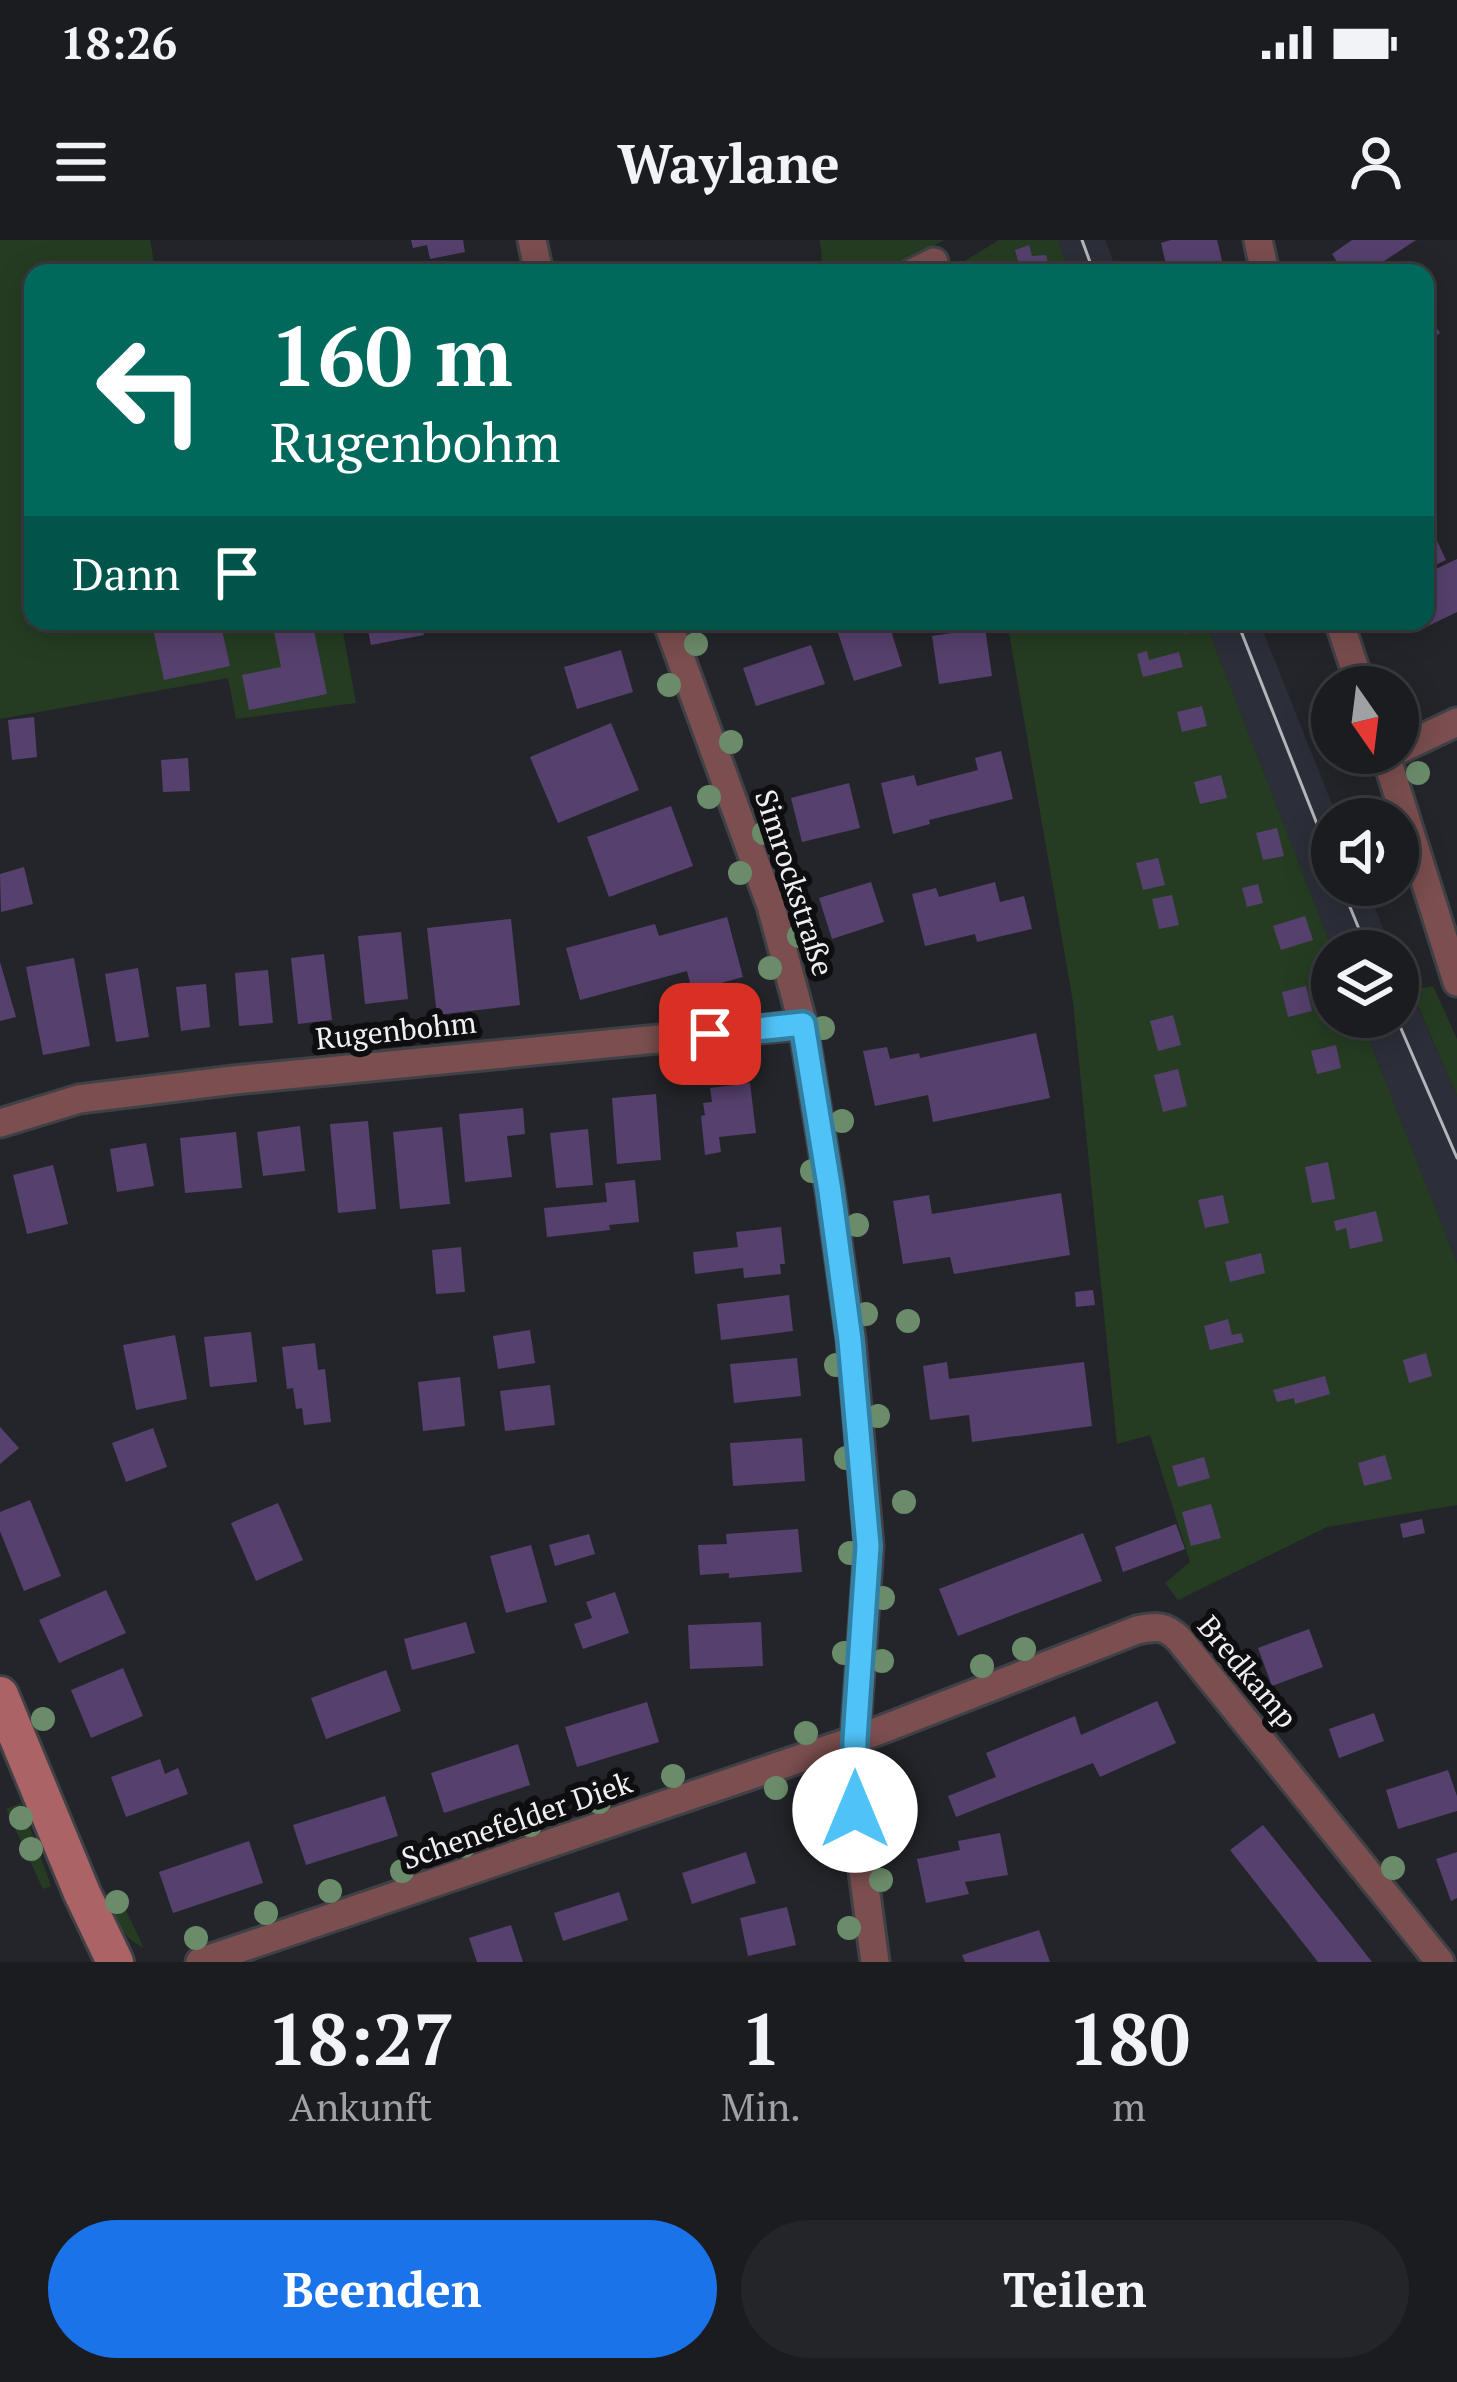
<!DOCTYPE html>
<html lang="de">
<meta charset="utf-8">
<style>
body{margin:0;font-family:"PT Serif",serif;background:#242529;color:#f1f3f6;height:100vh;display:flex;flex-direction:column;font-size:45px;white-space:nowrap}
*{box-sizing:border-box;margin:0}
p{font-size:39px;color:#a0a1a5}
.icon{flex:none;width:66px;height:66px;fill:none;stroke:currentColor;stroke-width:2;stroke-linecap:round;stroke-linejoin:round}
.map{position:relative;height:1722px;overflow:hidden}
.side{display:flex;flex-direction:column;background:#1b1c20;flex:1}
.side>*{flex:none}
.banner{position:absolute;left:24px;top:24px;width:1410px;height:366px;border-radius:24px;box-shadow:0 6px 30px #0003,0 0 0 3px #393a3e;background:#00695c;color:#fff;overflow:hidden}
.needle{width:78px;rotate:166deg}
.fabs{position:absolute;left:1311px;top:426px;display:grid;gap:24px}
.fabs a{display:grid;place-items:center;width:108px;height:108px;border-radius:50%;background:#1b1c20;box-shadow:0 6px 30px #0003,0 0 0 3px #393a3e;font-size:60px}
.pin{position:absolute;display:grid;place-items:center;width:102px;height:102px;color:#fff;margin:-51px;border-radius:24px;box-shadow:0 6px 18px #0006}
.me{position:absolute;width:132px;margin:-66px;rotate:0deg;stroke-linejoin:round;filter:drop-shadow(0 0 9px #0008)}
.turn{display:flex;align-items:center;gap:42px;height:252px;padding:0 48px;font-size:54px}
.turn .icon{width:156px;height:156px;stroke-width:2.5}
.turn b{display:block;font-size:84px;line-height:102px}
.then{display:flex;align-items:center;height:114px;padding:0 48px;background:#0003;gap:24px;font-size:45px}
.eta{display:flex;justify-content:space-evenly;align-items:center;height:204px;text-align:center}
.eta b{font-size:72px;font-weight:800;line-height:84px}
.primary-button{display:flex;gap:24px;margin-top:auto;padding:24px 48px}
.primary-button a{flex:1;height:138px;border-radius:72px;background:#1a73e8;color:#fff;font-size:48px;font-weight:800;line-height:138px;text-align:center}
.primary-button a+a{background:#242529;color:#f1f3f6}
.status{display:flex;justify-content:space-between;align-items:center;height:84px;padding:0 60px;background:#1b1c20;direction:ltr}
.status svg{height:33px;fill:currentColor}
header{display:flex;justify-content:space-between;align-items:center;height:156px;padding:0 48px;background:#1b1c20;font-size:54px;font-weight:800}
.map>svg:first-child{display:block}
.built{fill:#2c2f39}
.green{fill:#253c22}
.building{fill:#56416e}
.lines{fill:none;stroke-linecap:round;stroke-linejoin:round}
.street-casing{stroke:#404146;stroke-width:33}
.secondary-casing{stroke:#404146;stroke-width:42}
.street{stroke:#7b4e4f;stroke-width:27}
.secondary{stroke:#ab6365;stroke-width:36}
.tram{stroke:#b5b6ba;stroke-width:3}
.tree{fill:#6b8c6a}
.route-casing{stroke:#337fa1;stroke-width:30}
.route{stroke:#4fc3f7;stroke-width:21}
.labels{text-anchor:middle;stroke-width:12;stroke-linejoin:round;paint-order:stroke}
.street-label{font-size:30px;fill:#eeeff2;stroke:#0e0e11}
</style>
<div class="status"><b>18:26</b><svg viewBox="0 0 49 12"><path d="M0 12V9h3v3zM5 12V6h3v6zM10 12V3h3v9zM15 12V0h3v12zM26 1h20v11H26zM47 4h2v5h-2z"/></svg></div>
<header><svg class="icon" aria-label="menu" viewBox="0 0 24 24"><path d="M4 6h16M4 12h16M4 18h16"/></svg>Waylane<svg class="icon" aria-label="person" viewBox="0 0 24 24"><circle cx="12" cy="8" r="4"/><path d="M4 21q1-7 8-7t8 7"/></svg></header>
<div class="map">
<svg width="1457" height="1722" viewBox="0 0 1457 1722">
<rect width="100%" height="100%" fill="#24252a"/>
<path class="built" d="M1058 0H1105L1118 33H1069Z
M1205 381H1259L1338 579H1332V645H1365L1393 711H1333Z
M1398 722 1457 856V1023L1360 777H1398Z"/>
<path class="green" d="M0 0H150L156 33H33V381H341L356 463 236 479 228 438 0 479Z
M820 0H944L886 33H823Z
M999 0H1058L1069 33H945Z
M1007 381H1205L1333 711 1332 777H1360L1457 1023V1265L1327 1287 1178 1360 1165 1343 1190 1322 1150 1195 1117 1204 1073 762Z
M1433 746 1457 799V856L1411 750Z
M21 1563 51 1646 43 1649 6 1569Z
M118 1656H119L144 1708C122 1698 117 1681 108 1660Z"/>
<path class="building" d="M411 0H463L465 12 430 19 427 5 413 8Z
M1171 0H1217L1224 29 1209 33H1168L1161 3Z
M1352 0H1416L1366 33H1344L1332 14Z
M1029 5 1032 16 1046 15 1051 33H979L1018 21 1015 10Z
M1425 70 1440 93 1425 103Z
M1425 275 1446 320 1425 330Z
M1457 319V372L1418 391 1413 381H1425V334Z
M188 381H220L230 426 164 440 153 389Z
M272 381H312L327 454 249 470 242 435 281 427Z
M366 381H421L424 395 371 405Z
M834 381H888L902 426 854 441Z
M1181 381H1205L1207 388 1185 394Z
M985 388 992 436 939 444 932 396Z
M811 405 825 444 756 466 743 428Z
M621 410 633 452 577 469 564 427Z
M1147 411 1149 420 1179 412 1183 427 1143 437 1137 414Z
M1202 466 1207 486 1182 492 1177 472Z
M34 477 37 517 12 520 8 480Z
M611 483 639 550 558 583 530 517Z
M1001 511 1013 559 929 580 930 584 893 594 881 543 914 535 917 546 978 530 975 518Z
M188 518 190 551 163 552 161 520Z
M1221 535 1227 558 1200 564 1194 542Z
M849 543 860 588 802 602 791 558Z
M671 566 693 626 609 657 587 597Z
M1277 588 1284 616 1263 620 1256 593Z
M1158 618 1165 645 1143 650 1136 623Z
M24 627 33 664 1 672 0 634Z
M871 642 884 682 832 699 819 658Z
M995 642 1000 662 1024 656 1032 689 977 702 975 694 925 706 912 654 936 648 939 657Z
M1258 644 1263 663 1247 667 1242 648Z
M1172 655 1179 685 1159 689 1152 659Z
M1305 676 1313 700 1281 710 1273 686Z
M727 677 743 737 692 751 687 731 580 760 566 708 655 684 659 696Z
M511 679 520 765 437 775 427 688Z
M401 692 408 759 365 764 358 696Z
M324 714 332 780 298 784 291 718Z
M74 718 90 806 43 815 26 727Z
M0 722 16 777 0 781Z
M138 728 149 797 116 802 105 734Z
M268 730 273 783 239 786 235 733Z
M206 744 210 787 181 791 176 747Z
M1306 746 1312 771 1288 777 1282 752Z
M1173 775 1181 805 1158 811 1150 781Z
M1036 793 1050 858 933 882 928 855 875 866 863 811 887 807 890 819 919 813 920 818Z
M1336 805 1341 828 1317 834 1311 811Z
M1178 829 1187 866 1163 872 1154 835Z
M750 843 756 893 719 897 721 912 705 915 701 876 705 875 703 863 712 862 710 848Z
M656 854 661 920 617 924 612 858Z
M523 868 525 894 507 896 512 937 465 942 459 874Z
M368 881 376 969 338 973 330 884Z
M300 886 305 931 263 936 257 892Z
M442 887 450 964 400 969 393 892Z
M588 889 593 945 556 948 550 893Z
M236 892 242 948 185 953 180 898Z
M146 903 154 946 117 952 110 909Z
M1328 922 1335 959 1312 963 1305 927Z
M53 925 68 984 27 994 13 935Z
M635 940 639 982 609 985 610 990 547 997 544 968 607 962 605 943Z
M1061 953 1070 1015 954 1034 950 1017 903 1024 893 961 929 955 932 974Z
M1223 955 1229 983 1205 988 1198 960Z
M1376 971 1383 1001 1350 1009 1346 988 1336 991 1334 981Z
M781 987 785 1024H780L781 1034 744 1038 743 1028 695 1034 693 1012 738 1007 736 992Z
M461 1007 465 1052 436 1054 432 1010Z
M1261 1013 1265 1033 1230 1042 1225 1022Z
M1093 1050 1095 1065 1076 1067 1075 1052Z
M789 1055 793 1091 721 1100 717 1064Z
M1228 1079 1232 1095 1241 1093 1244 1102 1210 1110 1204 1086Z
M530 1090 535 1123 498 1129 493 1096Z
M251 1092 257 1142 210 1147 204 1097Z
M175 1095 187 1159 136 1170 123 1105Z
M315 1103 318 1130 325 1129 331 1182 304 1185 302 1168 296 1169 293 1148 287 1149 282 1107Z
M1426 1113 1432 1136 1409 1143 1403 1120Z
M797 1118 801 1156 734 1163 730 1124Z
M947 1122 949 1139 1084 1122 1092 1186 972 1202 969 1175 930 1180 923 1126Z
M1325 1136 1330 1154 1295 1164 1294 1158 1277 1162 1273 1150Z
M460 1137 465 1186 423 1191 418 1142Z
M550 1145 555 1185 505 1191 500 1151Z
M0 1187 19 1208 0 1224Z
M153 1188 167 1227 126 1242 112 1203Z
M802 1198 805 1241 733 1246 730 1203Z
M1385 1215 1392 1239 1364 1246 1358 1223Z
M1204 1217 1210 1238 1178 1247 1172 1226Z
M30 1260 61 1336 24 1351 0 1291V1272Z
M278 1263 303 1320 256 1341 231 1283Z
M1211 1264 1221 1298 1191 1306 1182 1272Z
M1422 1279 1425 1293 1403 1298 1400 1284Z
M1176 1284 1185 1309 1123 1332 1115 1307Z
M798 1289 802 1332 729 1338V1333L700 1335 698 1305 727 1304 726 1294Z
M1083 1293 1102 1341 958 1396 939 1349Z
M589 1294 595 1314 555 1326 549 1305Z
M531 1305 547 1362 506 1373 490 1316Z
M106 1350 126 1393 59 1423 39 1380Z
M615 1352 629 1393 583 1409 574 1384 592 1378 586 1362Z
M466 1382 475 1413 412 1430 404 1399Z
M761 1382 763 1426 690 1429 688 1385Z
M1309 1389 1323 1427 1272 1446 1258 1408Z
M123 1428 143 1476 91 1498 71 1450Z
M386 1430 401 1471 326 1499 311 1458Z
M1157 1461 1176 1503 1100 1537 1093 1523 956 1577 948 1556 996 1537 986 1513 1075 1476 1081 1495Z
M647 1462 659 1502 577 1527 565 1487Z
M1374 1473 1384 1501 1339 1518 1329 1489Z
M518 1504 530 1545 444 1573 431 1533Z
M160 1519 165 1534 178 1528 188 1554 126 1577 111 1537Z
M1448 1530 1457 1556V1571L1398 1589 1386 1550Z
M385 1556 398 1596 306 1625 293 1585Z
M1263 1585 1347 1690 1372 1722H1318L1300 1699 1230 1610Z
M1000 1593 1008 1635 965 1642 969 1654 926 1663 917 1619 960 1610 958 1601Z
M249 1601 263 1643 173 1673 159 1632Z
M746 1612 756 1643 692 1664 682 1633Z
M1457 1612V1658L1451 1661 1436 1619Z
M619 1652 628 1680 563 1701 554 1673Z
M787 1667 796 1705 748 1716 740 1678Z
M511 1685 523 1722H477L469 1698Z
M1039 1690 1050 1722H965L962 1715Z"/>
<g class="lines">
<defs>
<path id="street" d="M532 0 539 33
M1258 0 1265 33
M912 33 934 22
M667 381 771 666 803 785 830 951 851 1100 869 1306 855 1500V1571L875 1722
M1339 381 1361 447
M1398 510 1457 482
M1385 513 1457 742
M0 883 79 859 234 840 803 785
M200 1722 855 1500 1137 1390C1156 1386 1165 1385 1179 1399L1440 1722"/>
<path id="secondary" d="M0 1455 82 1653 115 1722"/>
</defs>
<use href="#street" class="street-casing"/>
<use href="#secondary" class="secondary-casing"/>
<use href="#street" class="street"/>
<use href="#secondary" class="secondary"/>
<path class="tram" d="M1082 0 1094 33
M1237 381 1332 622
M1341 645 1368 711
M1396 777 1457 918"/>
</g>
<g class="tree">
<circle cx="696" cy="404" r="12"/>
<circle cx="669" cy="445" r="12"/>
<circle cx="731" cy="502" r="12"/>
<circle cx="1418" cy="533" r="12"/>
<circle cx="709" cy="557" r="12"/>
<circle cx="764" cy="593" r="12"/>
<circle cx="740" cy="633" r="12"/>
<circle cx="799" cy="696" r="12"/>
<circle cx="770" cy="728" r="12"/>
<circle cx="823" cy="788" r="12"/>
<circle cx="842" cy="881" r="12"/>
<circle cx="812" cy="931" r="12"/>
<circle cx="857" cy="985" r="12"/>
<circle cx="866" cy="1074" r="12"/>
<circle cx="908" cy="1081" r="12"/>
<circle cx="836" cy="1125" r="12"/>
<circle cx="878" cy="1176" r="12"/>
<circle cx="846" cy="1218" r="12"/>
<circle cx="904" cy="1262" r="12"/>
<circle cx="850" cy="1313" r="12"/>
<circle cx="883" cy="1358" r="12"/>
<circle cx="1024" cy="1409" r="12"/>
<circle cx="844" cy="1413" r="12"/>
<circle cx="882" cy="1421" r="12"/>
<circle cx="982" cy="1426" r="12"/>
<circle cx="43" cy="1479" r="12"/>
<circle cx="806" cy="1493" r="12"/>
<circle cx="673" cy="1536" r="12"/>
<circle cx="776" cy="1548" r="12"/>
<circle cx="877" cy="1549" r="12"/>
<circle cx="599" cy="1562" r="12"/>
<circle cx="21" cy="1578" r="12"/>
<circle cx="530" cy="1585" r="12"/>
<circle cx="842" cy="1605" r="12"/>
<circle cx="464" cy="1606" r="12"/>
<circle cx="31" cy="1609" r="12"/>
<circle cx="1393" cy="1628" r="12"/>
<circle cx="402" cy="1631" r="12"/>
<circle cx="881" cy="1640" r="12"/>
<circle cx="330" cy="1651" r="12"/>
<circle cx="117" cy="1662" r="12"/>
<circle cx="266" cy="1673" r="12"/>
<circle cx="849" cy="1688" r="12"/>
<circle cx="196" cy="1698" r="12"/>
</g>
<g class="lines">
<defs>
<path id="route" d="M710 794 803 784 830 951 850 1100 868 1306 855 1500V1570"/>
</defs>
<use href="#route" class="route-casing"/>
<use href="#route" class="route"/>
</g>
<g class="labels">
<g class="street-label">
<text transform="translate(794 643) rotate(72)" y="10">Simrockstraße</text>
<text transform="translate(396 791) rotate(-6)" y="10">Rugenbohm</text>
<text transform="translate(1247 1432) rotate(50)" y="10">Bredkamp</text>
<text transform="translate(517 1581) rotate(-19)" y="10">Schenefelder Diek</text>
</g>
</g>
</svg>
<div class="fabs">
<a><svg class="needle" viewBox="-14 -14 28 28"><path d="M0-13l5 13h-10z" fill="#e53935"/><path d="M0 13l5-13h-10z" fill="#a0a1a5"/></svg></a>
<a><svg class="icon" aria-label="sound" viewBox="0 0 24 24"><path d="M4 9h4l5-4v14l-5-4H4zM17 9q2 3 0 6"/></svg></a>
<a><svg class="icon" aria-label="layers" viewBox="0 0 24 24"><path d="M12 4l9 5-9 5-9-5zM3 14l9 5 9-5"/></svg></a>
</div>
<div class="pin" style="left:710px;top:794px;background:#d93025"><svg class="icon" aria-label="arrive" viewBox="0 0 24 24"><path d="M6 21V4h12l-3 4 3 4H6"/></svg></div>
<svg class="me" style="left:855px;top:1570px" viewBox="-20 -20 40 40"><circle r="19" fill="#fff"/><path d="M0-13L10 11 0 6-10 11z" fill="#4fc3f7"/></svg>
<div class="banner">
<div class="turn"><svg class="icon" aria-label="left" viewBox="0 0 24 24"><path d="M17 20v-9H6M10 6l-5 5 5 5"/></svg><div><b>160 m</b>Rugenbohm</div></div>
<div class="then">Dann<svg class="icon" aria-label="arrive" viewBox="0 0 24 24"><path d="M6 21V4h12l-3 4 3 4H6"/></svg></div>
</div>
</div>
<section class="side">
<div class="eta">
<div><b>18:27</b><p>Ankunft</p></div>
<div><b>1</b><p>Min.</p></div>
<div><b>180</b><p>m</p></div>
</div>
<div class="primary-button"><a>Beenden</a><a>Teilen</a></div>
</section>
